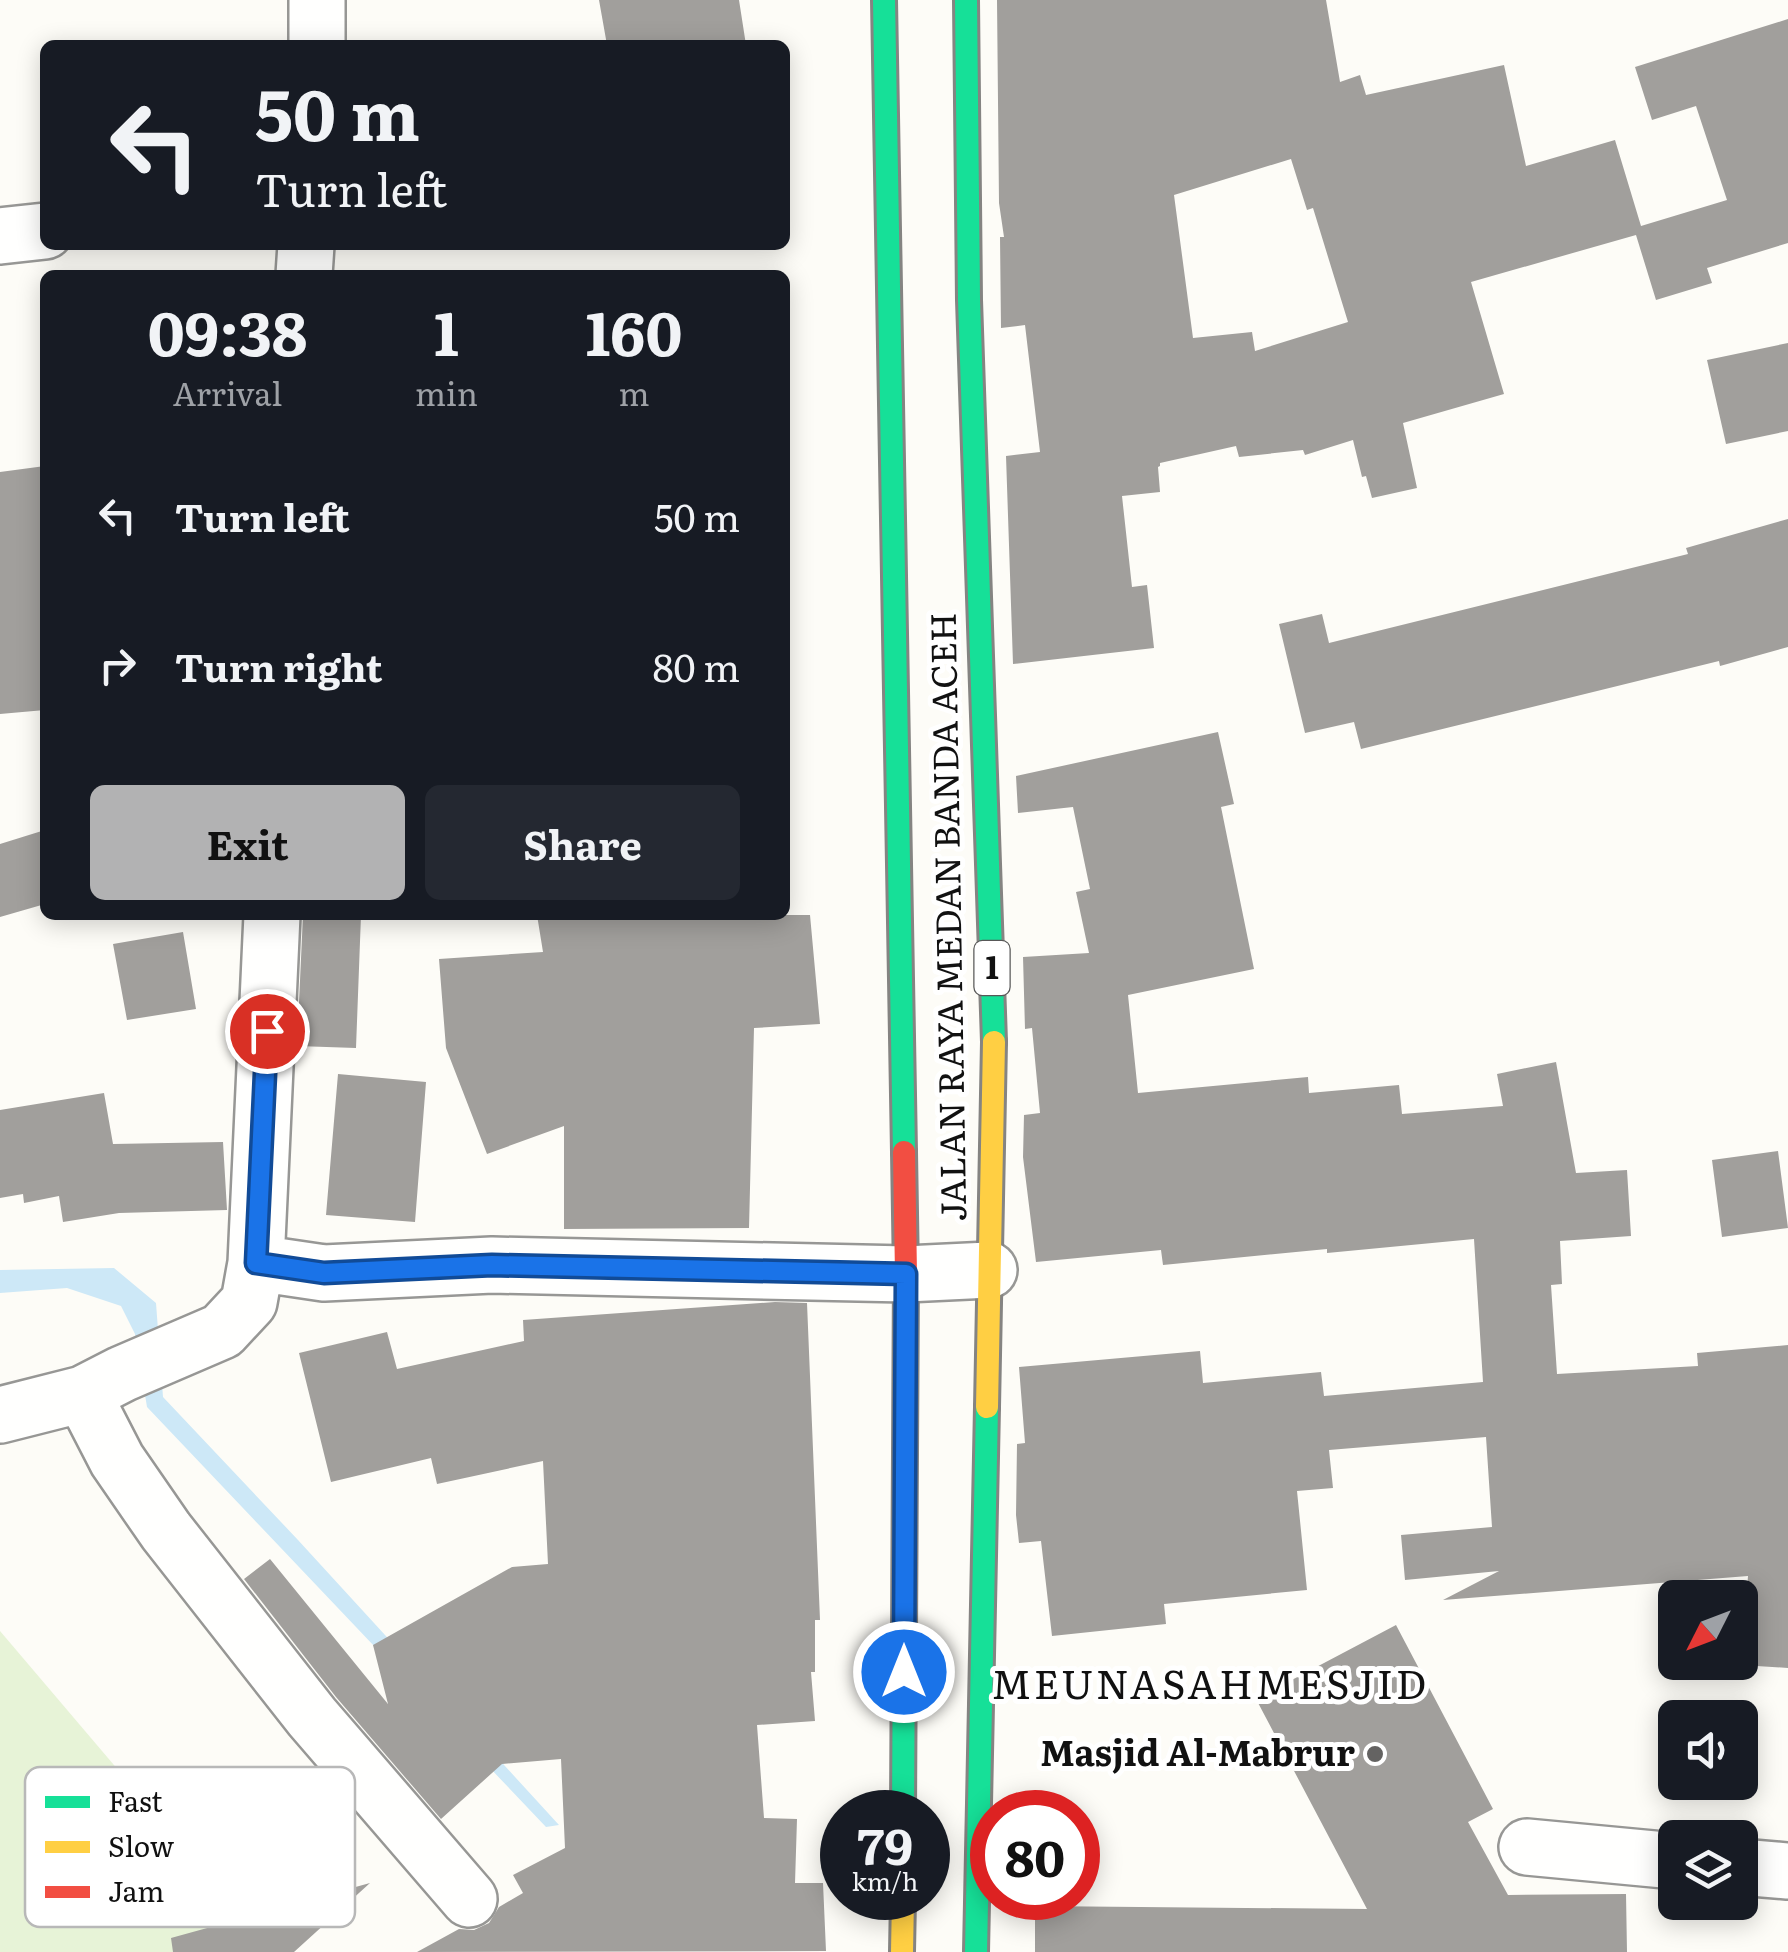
<!DOCTYPE html>
<style>
body{margin:0;font-family:Literata,serif;background:#242831;color:#f1f3f6;height:100vh;display:flex;flex-direction:column;font-size:38px;white-space:nowrap}
*{box-sizing:border-box;margin:0}
p{font-size:32px;color:#9ea1a6}
.icon{flex:none;width:55px;height:55px;fill:none;stroke:currentColor;stroke-width:2;stroke-linecap:round;stroke-linejoin:round}
.map{position:relative;flex:1;overflow:hidden}
.sheet{position:absolute;left:40px;top:270px;width:750px;height:650px;display:flex;flex-direction:column;background:#171b24;border-radius:15px;box-shadow:0 5px 25px #0003}
.sheet>*{flex:none}
.hud{position:absolute;left:40px;top:40px;width:750px;height:210px;border-radius:15px;box-shadow:0 5px 25px #0003;background:#171b24;color:#f1f3f6;overflow:hidden}
.needle{width:65px;rotate:228deg}
.fabs{position:absolute;left:1658px;top:1580px;display:grid;gap:20px}
.fabs a{display:grid;place-items:center;width:100px;height:100px;border-radius:15px;background:#171b24;box-shadow:0 5px 25px #0003;font-size:50px}
.speed{position:absolute;left:820px;top:1790px;display:flex;gap:20px;font-size:50px;font-weight:700;text-align:center}
.speed>*{display:grid;place-content:center;width:130px;height:130px;border-radius:50%;background:#171b24;box-shadow:0 5px 25px #0003;line-height:1}
.speed small{font-size:25px;font-weight:400}
.speed .limit{border:15px solid #d22;background:#fff;color:#111}
.pin{position:absolute;display:grid;place-items:center;width:85px;height:85px;color:#fff;margin:-42px;border:5px solid #fff;border-radius:50%;box-shadow:0 2px 10px #0007}
.me{position:absolute;width:110px;margin:-55px;rotate:0deg;stroke-linejoin:round;filter:drop-shadow(0 0 8px #0008)}
.turn{display:flex;align-items:center;gap:35px;height:210px;padding:0 50px;font-size:45px}
.turn .icon{width:130px;height:130px;stroke-width:2.5}
.turn b{display:block;font-size:70px;line-height:85px}
.eta{display:flex;justify-content:space-evenly;align-items:center;height:170px;text-align:center}
.eta b{font-size:60px;font-weight:700;line-height:70px}
.action{display:flex;gap:20px;margin-top:auto;padding:20px 50px}
.action a{flex:1;height:115px;border-radius:15px;background:#b2b2b3;color:#111;font-size:40px;font-weight:700;line-height:115px;text-align:center}
.action a+a{background:#242831;color:#f1f3f6}
ul{padding:0;list-style:none}
li{display:flex;align-items:center;gap:30px;height:150px;padding:0 50px}
li div{flex:1}
li b{display:block;font-size:38px}
li em{font-style:normal}
.map>svg:first-child{display:block}
.green{fill:#e7f3d7}
.water{fill:#cde8f7}
.building{fill:#a19f9c;fill-rule:evenodd}
.lines{fill:none;stroke-linecap:round;stroke-linejoin:round}
.street-casing{stroke:#979795;stroke-width:60}
.fast-casing{stroke:#858482;stroke-width:28}
.slow-casing{stroke:#858482;stroke-width:28}
.jam-casing{stroke:#858482;stroke-width:28}
.street{stroke:#fffffe;stroke-width:55}
.fast{stroke:#16e098;stroke-width:22}
.slow{stroke:#ffcf43;stroke-width:22}
.jam{stroke:#f24e42;stroke-width:22}
.route-casing{stroke:#114b97;stroke-width:25}
.route{stroke:#1a73e8;stroke-width:18}
.poi-dot{fill:#646362;stroke:#fff;stroke-width:4}
.labels{text-anchor:middle;stroke-width:10;stroke-linejoin:round;paint-order:stroke}
.shield{fill:#fff;stroke:#585858;stroke-width:2.5}
.shield-label{font-size:32px;font-weight:bold;fill:#111}
.street-label{font-size:35px;fill:#111;stroke:#fff}
.poi-label{font-size:35px;font-weight:bold;fill:#111;stroke:#fff;text-anchor:end}
.quarter-label{font-size:40px;letter-spacing:2.5px;fill:#111;stroke:#fff}
.key{fill:#fff;stroke:#b8b8b8;stroke-width:2.5}
.key-label{font-size:28px;fill:#111}
</style>
<div class="map">
<svg width="1788" height="1952" viewBox="0 0 1788 1952">
<rect width="100%" height="100%" fill="#fdfcf7"/>
<path class="green" d="M0 1631 210 1878 223 1952H0Z"/>
<path class="water" d="M114 1268 156 1303 163 1397 298 1540 559 1825 546 1827 147 1407 135 1334 121 1306 67 1288 0 1293V1270Z"/>
<path class="building" d="M599 0H739L746 45H607Z
M997 0H1326L1340 82 1360 75 1366 95 1504 65 1526 166 1615 140 1641 226 1727 200 1696 106 1652 120 1635 67 1788 19V243L1707 268 1712 283 1656 300 1636 235 1471 282 1504 394 1403 423 1417 488 1372 498 1366 476 1362 477 1353 440 1305 455 1303 450 1239 457 1236 446 1160 463V466L1158 467 1160 492 1122 496 1132 587 1147 585 1154 648 1013 664 1006 456 1040 452 1025 325 1001 328 1000 237H1004L999 203ZM1291 159 1307 210 1313 208 1348 322 1255 351 1252 332 1193 338 1174 195Z
M1788 343V431L1726 444 1707 360Z
M45 466V710L0 714V472Z
M1788 519V647L1720 666 1719 661 1361 749 1354 722 1305 733 1279 624 1322 614 1329 643 1688 554 1686 548Z
M1218 732 1234 804 1221 807 1254 969 1128 995 1138 1093 1308 1077 1309 1093 1399 1085 1402 1114 1503 1106 1497 1074 1556 1062 1576 1173 1627 1170 1631 1236 1560 1241 1562 1284 1551 1285 1557 1374 1698 1366 1697 1353 1788 1345V1668L1741 1665 1748 1576 1443 1600 1499 1571 1405 1580 1401 1535 1492 1527 1486 1437 1329 1450 1333 1488 1297 1491 1307 1590 1164 1604 1166 1624 1052 1636 1041 1541 1019 1543 1016 1515 1017 1444 1025 1443 1019 1367 1200 1351 1203 1383 1321 1372 1324 1396 1483 1382 1474 1239 1327 1253V1249L1163 1265 1161 1250 1036 1262 1023 1157 1024 1115 1040 1113 1032 1028 1025 1029 1023 957 1089 953 1076 892 1090 889 1073 807 1018 813 1016 776Z
M45 830V904L0 917V844Z
M303 915H361L356 1048 297 1046Z
M537 915H810L820 1024 754 1028 749 1228 564 1229V1126L487 1154 446 1048 439 959 543 952Z
M183 932 196 1009 127 1020 113 944Z
M338 1074 426 1082 415 1222 326 1215Z
M104 1093 113 1144 223 1142 227 1210 119 1213 63 1222 59 1196 24 1203 23 1194 0 1198V1110Z
M1778 1151 1788 1228 1722 1237 1712 1160Z
M775 1302 807 1303 820 1620H815V1672H811L815 1721 757 1725 764 1818 797 1819 795 1883H823L826 1951 417 1952 459 1929 474 1930 489 1923 499 1907 523 1893 513 1875 565 1848 561 1759 502 1764 441 1819 336 1697 244 1579 270 1559 388 1704 373 1645 512 1567 548 1564 543 1461 437 1484 431 1458 331 1482 299 1353 387 1332 397 1369 524 1341 523 1320Z
M1396 1625 1493 1809 1468 1822 1508 1895 1626 1894 1627 1952H1035V1906L1367 1909 1256 1699Z
M370 1883 294 1952H173L171 1938Z"/>
<g class="lines">
<defs>
<path id="street" d="M317 45V0
M0 236 45 231
M304 275 306 245
M272 915 256 1263 324 1273 492 1265 906 1274 989 1270
M83 1394 117 1460 166 1531 312 1717 469 1899
M0 1415 83 1394 122 1374 222 1331 249 1302 256 1263
M1527 1847 1675 1861
M1740 1867 1788 1871"/>
<path id="fast" d="M884 0 904 1152
M966 0 969 300 994 1042
M903 1812 904 1635
M976 1952 987 1407"/>
<path id="slow" d="M987 1407 994 1042
M902 1952 903 1898"/>
<path id="jam" d="M904 1152 906 1274 904 1635"/>
</defs>
<use href="#street" class="street-casing"/>
<use href="#fast" class="fast-casing"/>
<use href="#slow" class="slow-casing"/>
<use href="#jam" class="jam-casing"/>
<use href="#street" class="street"/>
<use href="#fast" class="fast"/>
<use href="#slow" class="slow"/>
<use href="#jam" class="jam"/>
</g>
<g class="lines">
<defs>
<path id="route" d="M267 1031 256 1263 324 1273 492 1265 906 1274 904 1672"/>
</defs>
<use href="#route" class="route-casing"/>
<use href="#route" class="route"/>
</g>
<circle class="poi-dot" cx="1375" cy="1754" r="10"/>
<g class="labels">
<rect class="shield" x="974.5" y="941" width="35" height="54" rx="8"/>
<g class="shield-label">
<text x="992" y="979">1</text>
</g>
<g class="street-label">
<text transform="translate(949 917) rotate(-91)" y="12">JALAN RAYA MEDAN BANDA ACEH</text>
</g>
<g class="poi-label">
<text x="1355" y="1766">Masjid Al-Mabrur</text>
</g>
<g class="quarter-label">
<text x="1210" y="1699">MEUNASAHMESJID</text>
</g>
</g>
<rect x="25" y="1767" width="330" height="160" rx="15" class="key"/>
<rect x="45" y="1796" width="45" height="12" fill="#16e098"/>
<rect x="45" y="1841" width="45" height="12" fill="#ffcf43"/>
<rect x="45" y="1886" width="45" height="12" fill="#f24e42"/>
<g class="key-label">
<text x="108" y="1812">Fast</text>
<text x="108" y="1857">Slow</text>
<text x="108" y="1902">Jam</text>
</g>
</svg>
<div class="fabs">
<a><svg class="needle" viewBox="-14 -14 28 28"><path d="M0-13l5 13h-10z" fill="#e53935"/><path d="M0 13l5-13h-10z" fill="#9ea1a6"/></svg></a>
<a><svg class="icon" aria-label="sound" viewBox="0 0 24 24"><path d="M4 9h4l5-4v14l-5-4H4zM17 9q2 3 0 6"/></svg></a>
<a><svg class="icon" aria-label="layers" viewBox="0 0 24 24"><path d="M12 4l9 5-9 5-9-5zM3 14l9 5 9-5"/></svg></a>
</div>
<div class="speed"><div>79<small>km/h</small></div><div class="limit">80</div></div>
<div class="pin" style="left:267px;top:1031px;background:#d93025"><svg class="icon" aria-label="arrive" viewBox="0 0 24 24"><path d="M6 21V4h12l-3 4 3 4H6"/></svg></div>
<svg class="me" style="left:904px;top:1672px" viewBox="-20 -20 40 40"><circle r="17" fill="#1a73e8" stroke="#fff" stroke-width="3"/><path d="M0-11L8 9 0 5-8 9z" fill="#fff"/></svg>
<div class="hud">
<div class="turn"><svg class="icon" aria-label="left" viewBox="0 0 24 24"><path d="M17 20v-9H6M10 6l-5 5 5 5"/></svg><div><b>50 m</b>Turn left</div></div>
</div>
<section class="sheet">
<div class="eta">
<div><b>09:38</b><p>Arrival</p></div>
<div><b>1</b><p>min</p></div>
<div><b>160</b><p>m</p></div>
</div>
<ul>
<li><svg class="icon" aria-label="left" viewBox="0 0 24 24"><path d="M17 20v-9H6M10 6l-5 5 5 5"/></svg><div><b>Turn left</b></div><em>50 m</em></li>
<li><svg class="icon" aria-label="right" viewBox="0 0 24 24"><path d="M7 20v-9h11M14 6l5 5-5 5"/></svg><div><b>Turn right</b></div><em>80 m</em></li>
</ul>
<div class="action"><a>Exit</a><a>Share</a></div>
</section>
</div>
